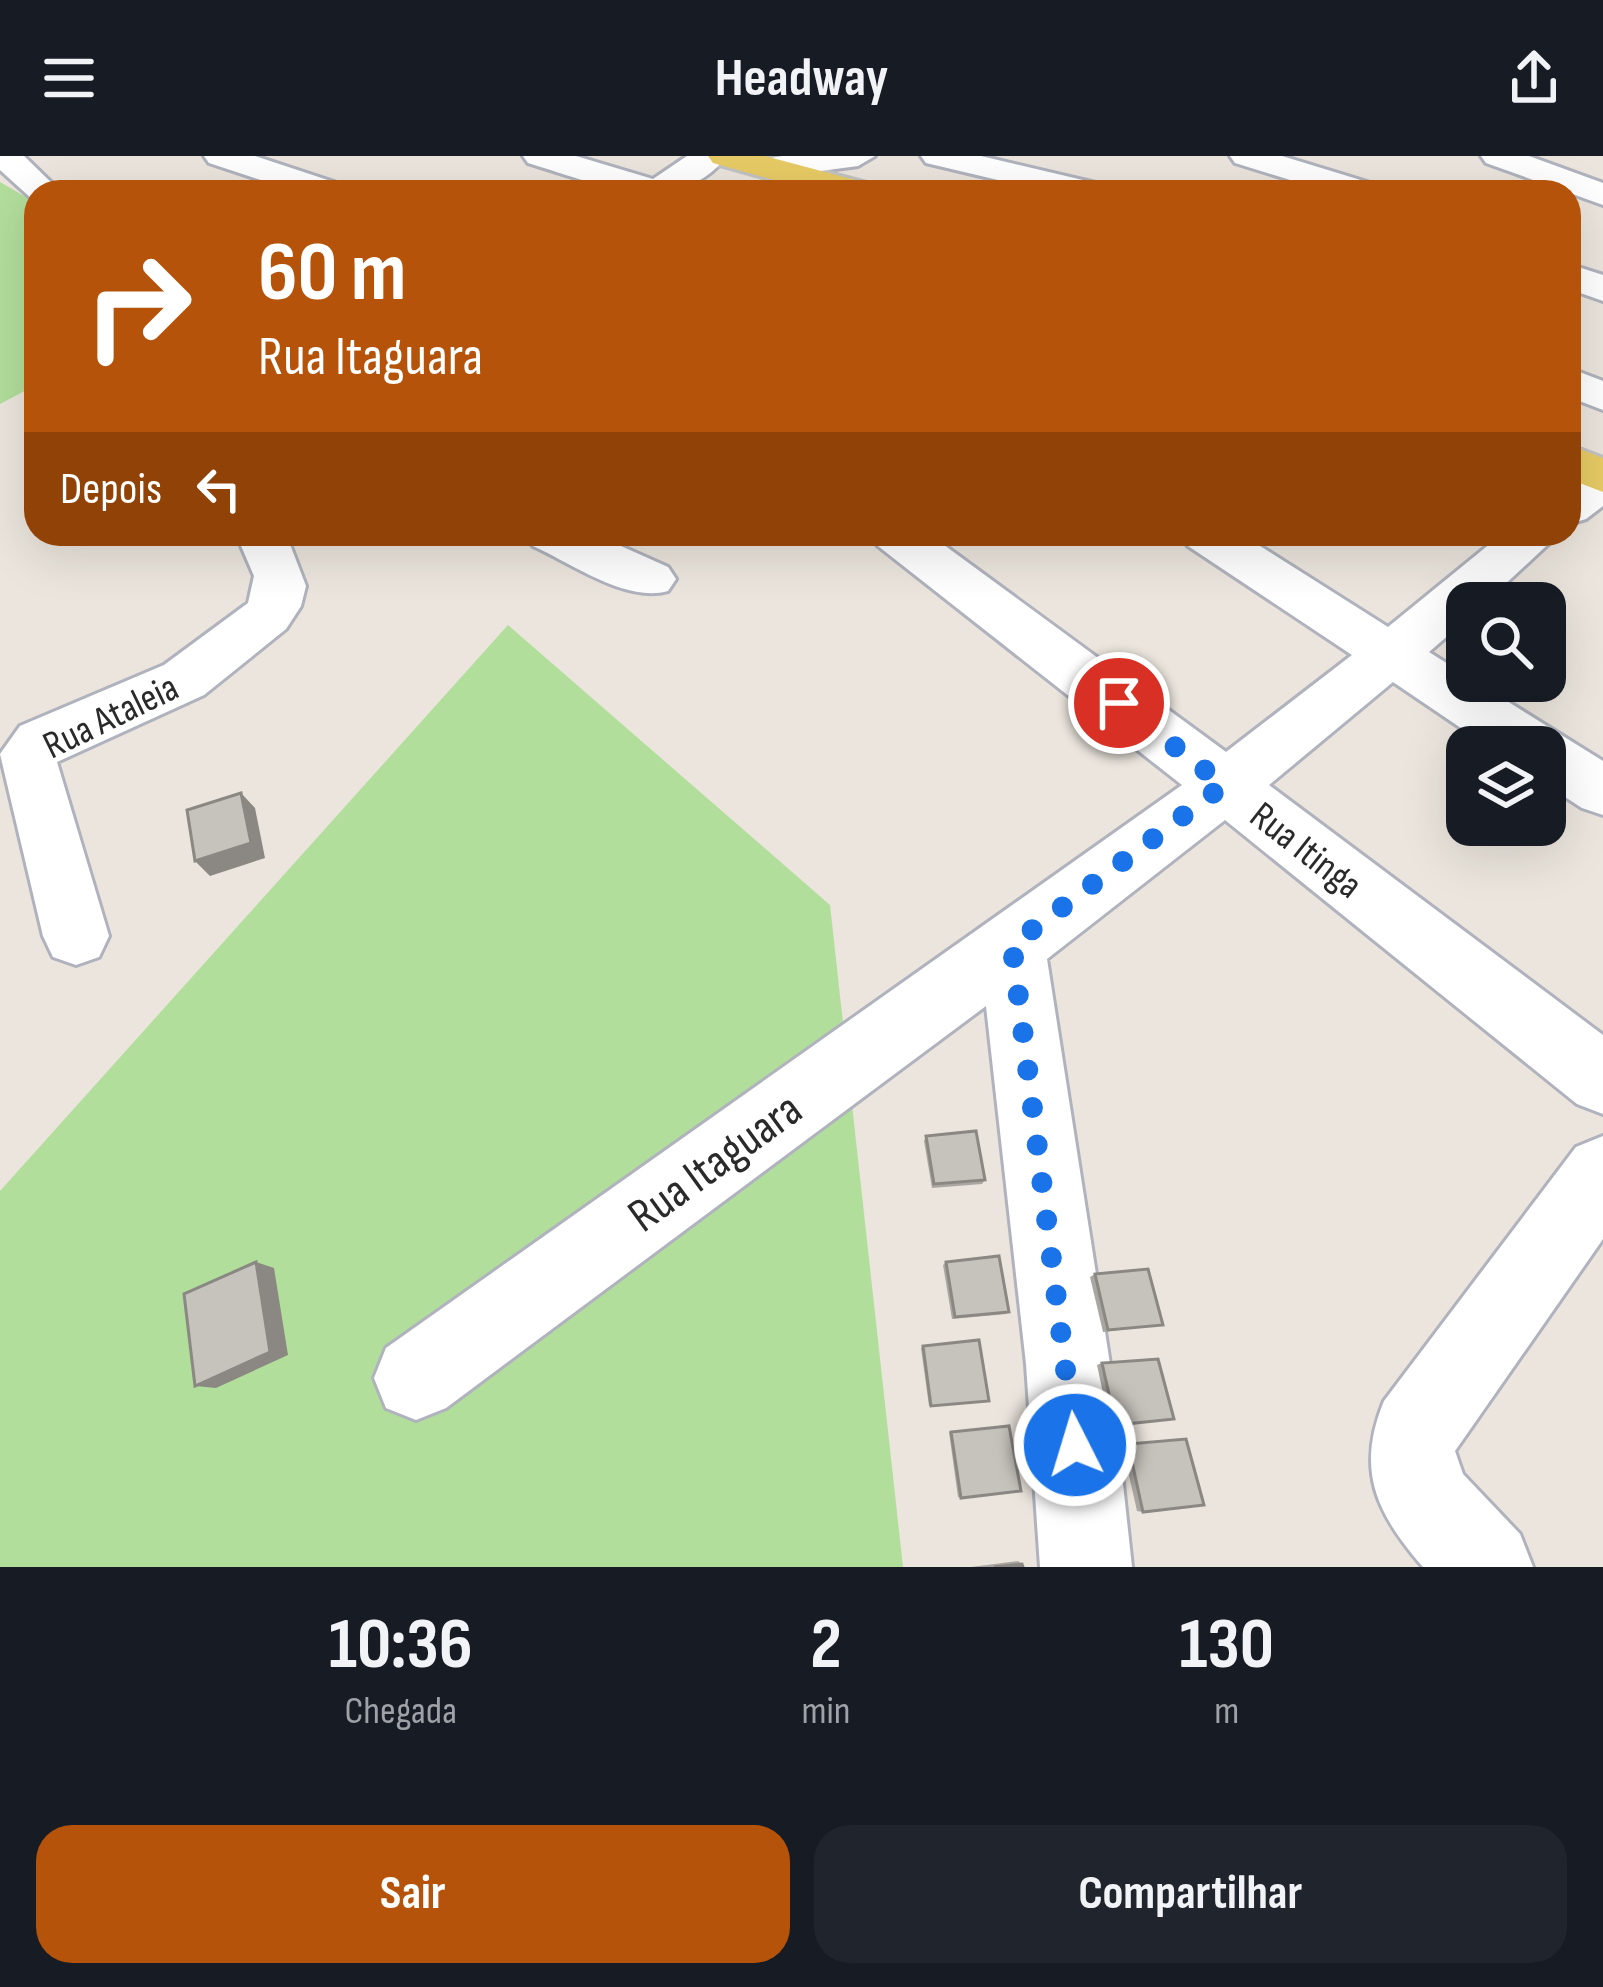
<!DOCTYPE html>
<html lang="pt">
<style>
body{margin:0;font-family:"Sofia Sans Condensed",sans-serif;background:#20242c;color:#f1f3f6;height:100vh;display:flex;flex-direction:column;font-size:45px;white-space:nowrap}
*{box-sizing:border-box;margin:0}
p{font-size:39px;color:#9ea1a6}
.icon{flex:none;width:66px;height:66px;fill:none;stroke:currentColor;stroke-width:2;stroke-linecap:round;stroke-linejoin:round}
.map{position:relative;height:1411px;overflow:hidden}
.sheet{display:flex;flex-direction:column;background:#171b24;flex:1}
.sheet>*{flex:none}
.banner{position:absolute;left:24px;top:24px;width:1557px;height:366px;border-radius:36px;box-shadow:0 12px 48px #0002;background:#b45309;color:#fff;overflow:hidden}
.controls{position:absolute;left:1446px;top:426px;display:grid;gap:24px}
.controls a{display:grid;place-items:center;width:120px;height:120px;border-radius:24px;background:#171b24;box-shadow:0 12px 48px #0002;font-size:60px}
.pin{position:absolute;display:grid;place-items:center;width:102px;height:102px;color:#fff;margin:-51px;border:6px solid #fff;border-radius:50%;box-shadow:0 3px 12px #0007}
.me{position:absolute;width:132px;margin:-66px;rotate:355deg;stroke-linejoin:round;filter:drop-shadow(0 0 9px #0008)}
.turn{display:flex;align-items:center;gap:42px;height:252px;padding:0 36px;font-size:54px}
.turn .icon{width:156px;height:156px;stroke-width:2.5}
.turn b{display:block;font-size:84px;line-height:102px}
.then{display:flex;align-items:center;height:114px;padding:0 36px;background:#0003;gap:24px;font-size:45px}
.eta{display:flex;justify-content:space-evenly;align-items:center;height:204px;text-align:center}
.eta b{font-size:72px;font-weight:700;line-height:84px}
.action{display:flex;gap:24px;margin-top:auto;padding:24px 36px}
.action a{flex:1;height:138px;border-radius:36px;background:#b45309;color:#fff;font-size:48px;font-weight:700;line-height:138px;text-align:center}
.action a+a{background:#20242c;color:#f1f3f6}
header{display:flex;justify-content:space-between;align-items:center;height:156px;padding:0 36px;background:#171b24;font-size:54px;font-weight:700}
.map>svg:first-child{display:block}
.green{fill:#b2de9c}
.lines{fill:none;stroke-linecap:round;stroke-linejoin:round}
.minor-casing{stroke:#b0b3bd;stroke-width:6}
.major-casing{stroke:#c3c3c3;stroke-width:6}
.minor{fill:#fff;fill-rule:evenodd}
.major{fill:#e7cb65;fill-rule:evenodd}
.wall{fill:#aaa7a2}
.shaded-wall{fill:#8b8884}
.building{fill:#c6c2bc;stroke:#8b8884;stroke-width:3}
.route{stroke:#1a73e8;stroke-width:21;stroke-dasharray:0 37.8}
.labels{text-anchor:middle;stroke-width:9;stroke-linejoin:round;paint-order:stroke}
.street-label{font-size:39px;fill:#2a2a2a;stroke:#fff}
.near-street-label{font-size:48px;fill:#2a2a2a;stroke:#fff}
</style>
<header><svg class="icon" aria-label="menu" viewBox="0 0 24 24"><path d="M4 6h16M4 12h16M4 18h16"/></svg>Headway<svg class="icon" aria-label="share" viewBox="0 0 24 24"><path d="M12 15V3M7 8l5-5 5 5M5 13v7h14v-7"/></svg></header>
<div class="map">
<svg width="1603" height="1411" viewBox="0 0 1603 1411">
<rect width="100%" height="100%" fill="#ebe5dd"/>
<path class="green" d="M0 26 36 47V229L0 248Z
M508 469 830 749 903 1411H0V1035Z"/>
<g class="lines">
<defs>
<path id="minor" d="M0 0H24L61 36H36V44L32 43 0 14Z
M204 0H255L343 29 348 36H297L209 7Z
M523 0H576L653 23 687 0H727C677 65 592 26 528 7Z
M782 0H875L858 10 768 22 751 12 756 5Z
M921 0H981L1104 29 1109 36H1048L926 7Z
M1230 0H1282L1377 29 1382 36H1329L1235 7Z
M1481 0H1529L1603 27V49L1486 7Z
M1569 108 1603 119V145L1569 133Z
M1569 212 1603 225V254L1569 241Z
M1603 312V350L1586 363 1569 368V329Z
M236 378H286L306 430 301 450 286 473 204 539 57 606 109 780 99 801 76 809 53 801 43 780 0 598 20 570 164 509 248 447 254 420Z
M525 378H594L668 411 676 423 668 435C626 447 571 407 533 390Z
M870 378H929L1226 596 1352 499 1188 390 1180 378H1241L1388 471 1502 378H1559L1485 447H1467V463L1429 496 1467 520V525H1475L1603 605V659L1582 652 1545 628V591H1489L1393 526 1269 629 1603 879V958L1577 948 1225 664 1047 803 1110 1208 1132 1411H1040L1026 1208 986 850 446 1252 416 1264 386 1252 374 1222 386 1192 1182 629 878 390Z
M1603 980V1083L1455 1295 1463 1318 1520 1378 1533 1411H1423C1375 1356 1356 1313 1384 1245L1576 991Z"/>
<path id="major" d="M708 0H765L870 28 875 36H816L713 7Z
M1569 289 1603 302V336L1569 323Z"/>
</defs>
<use href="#minor" class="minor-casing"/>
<use href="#major" class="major-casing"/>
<use href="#minor" class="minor"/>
<use href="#major" class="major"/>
</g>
<path class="wall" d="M926 980 985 1024 982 1028 932 1032 924 985Z
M946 1106 1009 1156 1006 1158 952 1163 943 1109Z
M1095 1118 1163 1169 1103 1176 1090 1121Z
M923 1190 989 1245 929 1250 921 1192Z
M1102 1207 1116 1269 1110 1270 1097 1209Z
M1009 1270 961 1342 958 1341 949 1276Z
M1186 1283 1143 1356 1137 1355 1122 1288Z
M1018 1405 1022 1408 1023 1411H971Z"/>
<path class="shaded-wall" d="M241 637 255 652 265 702 210 720 195 705Z
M256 1106 274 1112 288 1199 216 1232 195 1230Z"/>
<path class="building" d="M241 637 251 687 195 705 187 654Z
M976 975 985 1024 934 1028 926 980Z
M999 1100 1009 1156 955 1161 946 1106Z
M256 1106 270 1196 195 1230 184 1138Z
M1148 1113 1163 1169 1108 1174 1095 1118Z
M979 1184 989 1245 931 1250 923 1190Z
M1158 1203 1174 1263 1116 1269 1102 1207Z
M1009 1270 1021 1335 961 1342 951 1276Z
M1186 1283 1204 1349 1143 1356 1128 1288Z
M1022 1408 1023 1411H994Z"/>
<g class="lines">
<path class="route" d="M1075 1289 1012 789 1224 629 1119 547"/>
</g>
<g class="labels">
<g class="street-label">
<text transform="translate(110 559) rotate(-26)" y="14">Rua Ataleia</text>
<text transform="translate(1307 693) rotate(38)" y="14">Rua Itinga</text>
</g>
<g class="near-street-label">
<text transform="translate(714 1005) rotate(-36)" y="17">Rua Itaguara</text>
</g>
</g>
</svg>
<div class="controls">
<a><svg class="icon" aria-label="search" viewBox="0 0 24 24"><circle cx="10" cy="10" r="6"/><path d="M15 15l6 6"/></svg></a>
<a><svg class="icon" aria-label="layers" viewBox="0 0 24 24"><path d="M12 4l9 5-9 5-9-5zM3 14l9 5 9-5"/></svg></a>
</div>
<div class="pin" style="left:1119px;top:547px;background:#d93025"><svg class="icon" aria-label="arrive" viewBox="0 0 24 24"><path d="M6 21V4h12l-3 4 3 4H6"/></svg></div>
<svg class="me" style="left:1075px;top:1289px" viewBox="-20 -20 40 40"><circle r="17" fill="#1a73e8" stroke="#fff" stroke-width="3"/><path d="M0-11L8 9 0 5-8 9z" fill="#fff"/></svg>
<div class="banner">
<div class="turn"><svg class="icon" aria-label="right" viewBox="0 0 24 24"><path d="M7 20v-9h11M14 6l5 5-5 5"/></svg><div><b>60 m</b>Rua Itaguara</div></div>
<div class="then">Depois<svg class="icon" aria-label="left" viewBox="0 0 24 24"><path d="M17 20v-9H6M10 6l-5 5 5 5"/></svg></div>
</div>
</div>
<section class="sheet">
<div class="eta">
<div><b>10:36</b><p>Chegada</p></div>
<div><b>2</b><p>min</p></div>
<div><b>130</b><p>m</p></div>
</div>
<div class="action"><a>Sair</a><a>Compartilhar</a></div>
</section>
